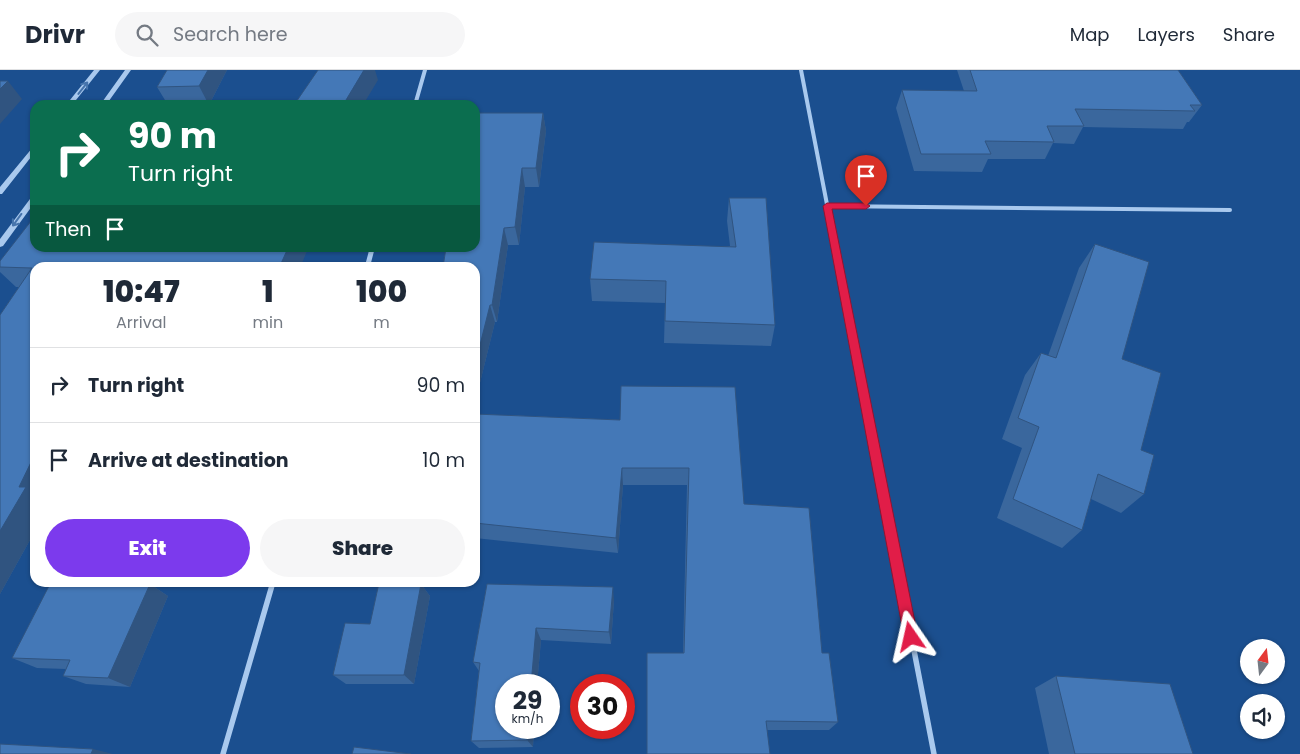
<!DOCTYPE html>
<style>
body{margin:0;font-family:Poppins,sans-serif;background:#f6f6f7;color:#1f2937;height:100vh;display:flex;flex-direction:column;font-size:19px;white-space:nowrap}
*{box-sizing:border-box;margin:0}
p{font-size:16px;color:#747a83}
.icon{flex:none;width:28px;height:28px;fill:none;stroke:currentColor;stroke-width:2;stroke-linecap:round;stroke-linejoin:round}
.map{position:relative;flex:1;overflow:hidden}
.sheet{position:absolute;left:30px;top:192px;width:450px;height:325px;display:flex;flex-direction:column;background:#fff;border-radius:15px;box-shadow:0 1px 4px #0004}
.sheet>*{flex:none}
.guide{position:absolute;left:30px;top:30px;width:450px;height:152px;border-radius:15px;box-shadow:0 1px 4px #0004;background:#0b6e4f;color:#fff;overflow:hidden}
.needle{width:32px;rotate:15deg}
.buttons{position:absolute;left:1240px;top:569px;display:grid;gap:10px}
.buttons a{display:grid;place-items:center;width:45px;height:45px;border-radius:50%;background:#fff;box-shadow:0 1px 4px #0004;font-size:25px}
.speed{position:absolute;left:495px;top:604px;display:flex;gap:10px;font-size:25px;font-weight:700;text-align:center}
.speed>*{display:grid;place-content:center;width:65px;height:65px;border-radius:50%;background:#fff;box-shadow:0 1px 4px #0004;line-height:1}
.speed small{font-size:12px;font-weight:400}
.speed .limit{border:8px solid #d22;background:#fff;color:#111}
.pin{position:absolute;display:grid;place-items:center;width:42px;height:42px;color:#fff;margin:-51px -21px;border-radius:50% 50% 50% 0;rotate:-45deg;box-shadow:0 0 5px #0007}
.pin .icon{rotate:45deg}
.me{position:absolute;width:55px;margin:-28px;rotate:349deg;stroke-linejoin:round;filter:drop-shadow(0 0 4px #0008)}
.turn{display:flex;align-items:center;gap:18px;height:105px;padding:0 15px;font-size:22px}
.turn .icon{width:65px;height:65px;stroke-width:2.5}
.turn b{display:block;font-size:35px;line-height:42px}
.then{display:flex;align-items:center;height:48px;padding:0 15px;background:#0003;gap:10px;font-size:19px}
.eta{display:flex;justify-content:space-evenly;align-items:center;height:85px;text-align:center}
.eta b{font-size:30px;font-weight:800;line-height:35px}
.cta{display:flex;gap:10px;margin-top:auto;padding:10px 15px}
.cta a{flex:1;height:58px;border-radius:30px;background:#7c3aed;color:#fff;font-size:20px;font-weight:800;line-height:58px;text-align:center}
.cta a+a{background:#f6f6f7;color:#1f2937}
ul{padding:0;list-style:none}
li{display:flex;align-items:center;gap:15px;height:75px;padding:0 15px;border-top:1px solid #e0e1e3}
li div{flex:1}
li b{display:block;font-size:19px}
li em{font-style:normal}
header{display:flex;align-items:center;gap:30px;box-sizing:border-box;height:70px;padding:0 25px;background:#fff;border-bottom:1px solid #e0e1e3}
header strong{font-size:24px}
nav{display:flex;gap:28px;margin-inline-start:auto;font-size:18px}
.search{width:350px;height:45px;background:#f6f6f7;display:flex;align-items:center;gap:12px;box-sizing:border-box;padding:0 18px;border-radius:28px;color:#747a83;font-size:19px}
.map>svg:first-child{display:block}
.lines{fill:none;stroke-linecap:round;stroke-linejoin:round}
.minor-far2{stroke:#a9c9ee;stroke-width:4}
.minor-far1{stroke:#a9c9ee;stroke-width:5}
.minor{stroke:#a9c9ee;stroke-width:5.5}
.tertiary{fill:#a9c9ee;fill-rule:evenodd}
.wall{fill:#3a679d}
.shaded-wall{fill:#305480}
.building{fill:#4478b7;stroke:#305480}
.oneway{stroke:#4674ac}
.route{fill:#e11d48;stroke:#92132f}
</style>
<header>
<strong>Drivr</strong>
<div class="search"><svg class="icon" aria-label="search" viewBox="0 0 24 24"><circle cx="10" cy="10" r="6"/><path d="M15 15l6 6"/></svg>Search here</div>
<nav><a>Map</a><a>Layers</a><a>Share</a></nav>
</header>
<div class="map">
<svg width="1300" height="684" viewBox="0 0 1300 684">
<rect width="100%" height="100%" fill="#1b4f8f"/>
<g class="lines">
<path class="minor-far2" d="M801 0 836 181
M415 35 425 0
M827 136 1230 140
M371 181 372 178"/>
<path class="minor-far1" d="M836 179 880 405
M367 198 372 179"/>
<path class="minor" d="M880 404 934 684
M223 684 273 512"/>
<path class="tertiary" d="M94 0H100L72 35H66Z
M125 0H131L106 35H100Z
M35 76V82L2 124H0V117L33 77Z
M33 125H35V132L3 176 0 177V169Z"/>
</g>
<path class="wall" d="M167 0H227L209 35H168L157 17Z
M957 0H1178L1202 35 1189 52H1187L1183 59 1083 57 1074 74 1053 73 1045 89H988L982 102 914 101 896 38 902 20 964 21Z
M543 43 546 61 539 117H525L519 175H508L497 252H495L475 333V198L443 197Z
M729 128 775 255 771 276 664 273 665 233 592 231 590 209 730 176 727 151Z
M1095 174 1122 289 1141 380 1144 424 1121 443 1091 429 1082 460 1062 478 997 448 1022 378 1002 369 1025 305 1041 283 1048 286 1079 198Z
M35 178H315L314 181 35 198V461L0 524V245L19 217H16L0 202V191Z
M475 344 620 350 744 434 822 583 838 652 829 660H767L683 583 687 415H623L618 483 475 468Z
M150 514 168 526 130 617 86 614 63 606 66 599 37 598 12 588Z
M421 514 430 526 414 614H346L333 605 370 554Z
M487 514 614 530 611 574 541 570 537 615H506L534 658 533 677 479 678 471 671 479 601 473 592Z
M1056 606 1193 684H1049L1035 618Z"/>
<path class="shaded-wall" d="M208 0H227L209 35 199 16Z
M364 0H375L378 10 363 35H343Z
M8 11 22 29 0 54V19Z
M543 43 546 61 539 117 536 98Z
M522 98 525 117 519 175 515 157Z
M504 158 508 175 497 252 492 235Z
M288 178H305L307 181 300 198H279Z
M490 235 495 252 475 333V295Z
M35 384V461L0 524V461L19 417Z
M622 398 623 415 618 483 616 468Z
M150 514 168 526 130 617 108 608Z
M421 514 430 526 414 614 404 605Z
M613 517 614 530 611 574 609 562Z
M536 558 541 570 537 615H531Z
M528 658H534L533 677 527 670Z
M93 679 113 684H91Z"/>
<path class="building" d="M167 0H208L199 16 157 17Z
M318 0H364L343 35H294Z
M970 0H1178L1202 35H1190L1195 41 1075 39 1084 56H1047L1054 72 985 71 991 84H921L902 20 977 21Z
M0 11H8L0 19Z
M476 43H543L536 98H522L515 157 504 158 492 235H490L475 295V198H427L443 197 446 178H475V50Z
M729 128H766L775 255 665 251 666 211 590 209 594 172 736 177Z
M35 146V178H288L279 198H35V384L19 417H26L0 461V245L32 198 0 197V191Z
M1095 174 1149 192 1122 289 1161 303 1141 380 1154 385 1144 424 1098 404 1082 460 1013 429 1039 357 1018 348 1041 283 1056 288Z
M621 316 735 317 744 434 809 438 822 583H829L838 652 766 651 770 684H647V583H684L689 398H622L616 468 475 453V344L620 350Z
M51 512H100L150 514 108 608 63 606 70 590 12 588Z
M379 513 421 514 404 605H333L345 553 370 554Z
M487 514 613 517 609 562 536 558 531 615H506V658H528L527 670 471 671 480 593 473 592Z
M1056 606 1170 614 1193 684H1075Z
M0 674 93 679 91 684H0Z
M354 677 411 684H352Z"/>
<defs><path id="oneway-shaft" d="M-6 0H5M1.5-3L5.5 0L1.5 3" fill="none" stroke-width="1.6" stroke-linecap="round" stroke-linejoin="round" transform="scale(1.25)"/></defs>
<g class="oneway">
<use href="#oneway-shaft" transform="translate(83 18) rotate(-52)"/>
<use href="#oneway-shaft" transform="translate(17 150) rotate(126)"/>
</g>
<path class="route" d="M827 133H866L870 136 866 139H832L918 567 916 571 911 574 906 571 904 567 823 136Z"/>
</svg>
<div class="buttons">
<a><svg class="needle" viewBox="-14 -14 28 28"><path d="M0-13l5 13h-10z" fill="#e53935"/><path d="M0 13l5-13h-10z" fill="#747a83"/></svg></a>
<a><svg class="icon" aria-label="sound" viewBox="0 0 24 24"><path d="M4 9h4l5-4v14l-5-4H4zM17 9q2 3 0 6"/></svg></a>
</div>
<div class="speed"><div>29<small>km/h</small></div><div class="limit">30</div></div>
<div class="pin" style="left:866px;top:136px;background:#d93025"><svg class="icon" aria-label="arrive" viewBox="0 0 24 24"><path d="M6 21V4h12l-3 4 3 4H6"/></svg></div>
<svg class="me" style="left:911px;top:567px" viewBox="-20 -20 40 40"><path d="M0-17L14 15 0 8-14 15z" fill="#e11d48" stroke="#fff" stroke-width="4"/></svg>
<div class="guide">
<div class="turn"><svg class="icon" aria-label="right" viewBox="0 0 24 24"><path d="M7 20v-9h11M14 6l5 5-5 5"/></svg><div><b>90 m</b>Turn right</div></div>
<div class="then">Then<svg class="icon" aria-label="arrive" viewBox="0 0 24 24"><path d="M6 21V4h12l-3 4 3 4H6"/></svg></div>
</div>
<section class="sheet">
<div class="eta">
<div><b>10:47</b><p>Arrival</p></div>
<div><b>1</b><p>min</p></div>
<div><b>100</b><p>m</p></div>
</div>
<ul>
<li><svg class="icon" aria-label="right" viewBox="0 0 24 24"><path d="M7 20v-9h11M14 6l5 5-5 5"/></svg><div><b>Turn right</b></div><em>90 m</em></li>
<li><svg class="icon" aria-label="arrive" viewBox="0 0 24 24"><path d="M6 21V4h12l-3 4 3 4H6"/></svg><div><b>Arrive at destination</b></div><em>10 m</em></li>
</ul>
<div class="cta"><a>Exit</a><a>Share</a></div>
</section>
</div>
